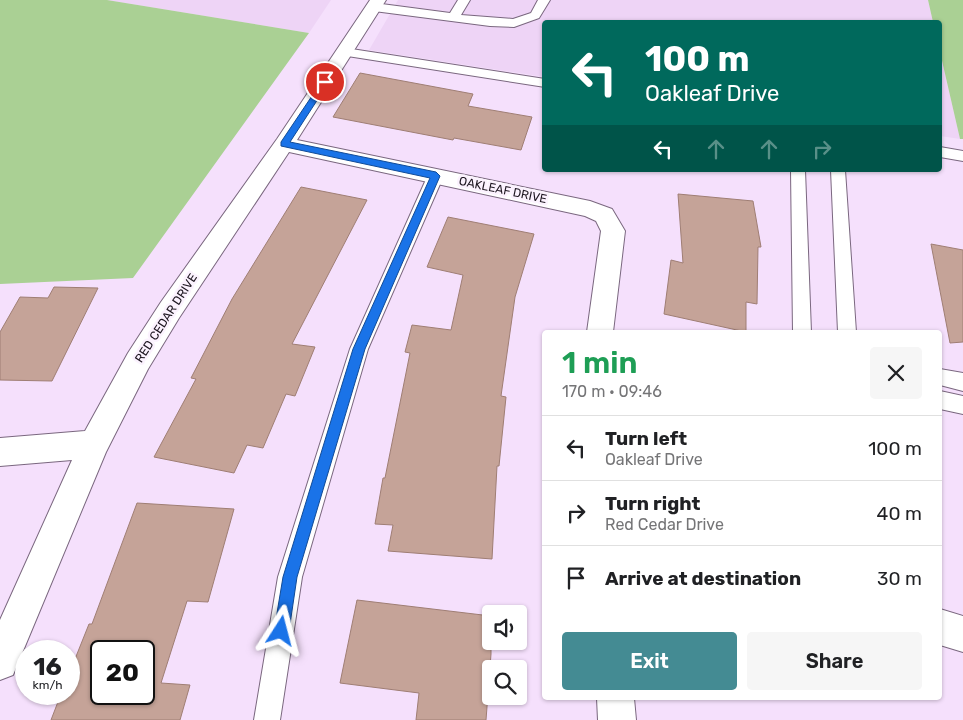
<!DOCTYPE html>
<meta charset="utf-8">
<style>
body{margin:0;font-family:Rubik,sans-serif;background:#f6f6f6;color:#202124;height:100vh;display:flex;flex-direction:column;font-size:19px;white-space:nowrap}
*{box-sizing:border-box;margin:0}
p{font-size:16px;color:#757577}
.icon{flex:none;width:28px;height:28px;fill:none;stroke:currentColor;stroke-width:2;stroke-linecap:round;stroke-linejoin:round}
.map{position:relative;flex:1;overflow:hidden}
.drawer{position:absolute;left:542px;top:330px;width:400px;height:370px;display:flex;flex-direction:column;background:#fff;border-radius:5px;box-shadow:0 1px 4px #0004}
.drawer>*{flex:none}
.banner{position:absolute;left:542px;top:20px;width:400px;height:152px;border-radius:5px;box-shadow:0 1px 4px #0004;background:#00695c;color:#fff;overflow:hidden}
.controls{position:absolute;left:482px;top:605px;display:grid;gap:10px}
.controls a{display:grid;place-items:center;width:45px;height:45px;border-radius:5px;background:#fff;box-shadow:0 1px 4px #0004;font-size:25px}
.speed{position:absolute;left:15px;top:640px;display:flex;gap:10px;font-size:25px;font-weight:700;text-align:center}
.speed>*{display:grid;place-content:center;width:65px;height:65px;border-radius:50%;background:#fff;box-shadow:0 1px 4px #0004;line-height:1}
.speed small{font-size:12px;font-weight:400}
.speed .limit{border:2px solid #111;border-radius:8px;background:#fff;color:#111}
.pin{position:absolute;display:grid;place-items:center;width:42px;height:42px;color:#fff;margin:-21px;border:2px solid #fff;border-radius:50%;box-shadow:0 1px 5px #0007}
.me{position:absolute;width:55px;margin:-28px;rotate:9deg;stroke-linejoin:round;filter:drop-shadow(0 0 4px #0008)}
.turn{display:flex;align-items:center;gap:18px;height:105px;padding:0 20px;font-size:22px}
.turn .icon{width:65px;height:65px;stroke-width:2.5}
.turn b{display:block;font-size:35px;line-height:42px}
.lanes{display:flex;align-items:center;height:48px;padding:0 20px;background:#0003;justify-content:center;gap:25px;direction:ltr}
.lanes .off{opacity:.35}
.round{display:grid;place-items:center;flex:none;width:52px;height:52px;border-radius:5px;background:#f6f6f6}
.summary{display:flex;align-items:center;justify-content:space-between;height:85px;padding:0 20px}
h1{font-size:30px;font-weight:600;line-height:38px;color:#1e9e55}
.primary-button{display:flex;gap:10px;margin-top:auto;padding:10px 20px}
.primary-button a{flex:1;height:58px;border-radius:5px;background:#448b93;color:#fff;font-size:20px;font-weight:600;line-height:58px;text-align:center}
.primary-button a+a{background:#f6f6f6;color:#202124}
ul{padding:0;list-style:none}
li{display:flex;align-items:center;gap:15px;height:65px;padding:0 20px;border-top:1px solid #e0e0e0}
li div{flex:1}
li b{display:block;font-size:19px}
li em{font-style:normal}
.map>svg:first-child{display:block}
.built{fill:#eed4f6}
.green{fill:#aad094}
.building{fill:#c5a398;stroke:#9f7e74;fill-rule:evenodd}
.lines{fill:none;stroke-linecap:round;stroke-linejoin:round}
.lane-casing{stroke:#7a677f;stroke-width:2}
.street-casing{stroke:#7a677f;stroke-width:2}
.lane{fill:#fff;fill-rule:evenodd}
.street{fill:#fff;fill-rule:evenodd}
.route{fill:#1a73e8;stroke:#114b97}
.labels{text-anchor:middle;stroke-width:5;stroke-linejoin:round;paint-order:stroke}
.street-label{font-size:12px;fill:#1c151f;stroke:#fbf2fe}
</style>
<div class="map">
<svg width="963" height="720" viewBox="0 0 963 720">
<rect width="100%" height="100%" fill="#f5e0fc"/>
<path class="built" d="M107 0H331L309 33Z
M398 0H928L933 22H545V77L369 50Z
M940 52 960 139 940 136Z"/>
<path class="green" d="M0 0H107L309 33 133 278 0 284Z
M928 0H963V139H960L940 52V22H933Z"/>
<path class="building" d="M360 73 473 94 468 106 532 117 521 150 454 138 453 140 333 117Z
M301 187 367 200 292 344 315 347 295 396 286 394 263 448 247 445 234 473 154 457 196 379 191 378 232 299Z
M678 194 753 201 761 247H758L757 304 746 302V332L664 314 671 260 683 263Z
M448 217 534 234 515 297 501 396 506 397 499 466H497L492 559 388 551 393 525 375 524 383 478H385L410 353 405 352 412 325 451 330 463 275 427 267Z
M931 244 963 250V342L950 343Z
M54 287 98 288 52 381 0 380V332L20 297 48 298Z
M137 503 234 509 208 602 187 601 161 683 190 685 180 720H51L61 694H69V674L89 624H92ZM101 651H144V694H101Z
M357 600 491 616V654L486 720H416L419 693 340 683Z"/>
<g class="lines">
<defs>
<path id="lane" d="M458 0H470L461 15 513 19 531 13 538 0H550L539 18 514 27 490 26 374 11 368 7 374 3 450 13Z
M345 48 545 79V87L341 55 339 52 341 49Z
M940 147 963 151V161L940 157Z
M436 170 441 171 444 175 368 349 302 577 280 720H254L278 577 350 349 428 175 431 171Z
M791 170H805L811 332H793Z
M831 170H845L856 332H838Z
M940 369 963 373V391L940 385Z
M940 391 963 396V414L940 409Z"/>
<path id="street" d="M370 0H386L297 140 590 201 612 209 625 231 613 332H587L601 231 596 221 585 216 289 152 179 318 148 369 106 452 13 675 0 680V620L72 460 0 466V438L85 431 128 353 161 302 277 139Z
M940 609 963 616V652L940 645Z
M597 698H634L636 720H598Z"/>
</defs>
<use href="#lane" class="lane-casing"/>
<use href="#street" class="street-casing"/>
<use href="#lane" class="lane"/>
<use href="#street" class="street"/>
</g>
<path class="route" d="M325 80 329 82 290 142 436 172 440 176 365 349 297 577 289 631 286 636 281 638 276 636 274 631 283 577 353 349 430 178 281 146V142L322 81Z"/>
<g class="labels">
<g class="street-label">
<text transform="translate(503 190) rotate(12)" y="4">OAKLEAF DRIVE</text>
<text transform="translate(166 318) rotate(-57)" y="4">RED CEDAR DRIVE</text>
</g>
</g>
</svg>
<div class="controls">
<a><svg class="icon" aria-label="sound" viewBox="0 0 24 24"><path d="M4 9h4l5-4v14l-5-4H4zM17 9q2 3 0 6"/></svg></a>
<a><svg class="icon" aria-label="search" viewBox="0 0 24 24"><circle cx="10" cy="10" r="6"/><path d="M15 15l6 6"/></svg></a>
</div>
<div class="speed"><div>16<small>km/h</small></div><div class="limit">20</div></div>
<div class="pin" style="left:325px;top:82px;background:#d93025"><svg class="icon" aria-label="arrive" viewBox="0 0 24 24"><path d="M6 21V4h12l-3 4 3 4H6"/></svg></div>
<svg class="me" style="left:281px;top:631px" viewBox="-20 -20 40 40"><path d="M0-17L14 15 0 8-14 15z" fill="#1a73e8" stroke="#fff" stroke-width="4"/></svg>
<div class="banner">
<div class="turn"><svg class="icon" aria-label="left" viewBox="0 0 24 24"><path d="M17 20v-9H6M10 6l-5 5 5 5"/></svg><div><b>100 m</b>Oakleaf Drive</div></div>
<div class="lanes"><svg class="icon" aria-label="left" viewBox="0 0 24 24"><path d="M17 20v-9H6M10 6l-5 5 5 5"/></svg><svg class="icon off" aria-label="ahead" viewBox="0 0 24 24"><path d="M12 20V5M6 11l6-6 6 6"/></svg><svg class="icon off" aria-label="ahead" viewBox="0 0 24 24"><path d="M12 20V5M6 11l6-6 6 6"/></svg><svg class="icon off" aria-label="right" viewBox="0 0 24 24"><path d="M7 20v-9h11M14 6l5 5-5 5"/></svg></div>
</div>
<section class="drawer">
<div class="summary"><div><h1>1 min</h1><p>170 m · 09:46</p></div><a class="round"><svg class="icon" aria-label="close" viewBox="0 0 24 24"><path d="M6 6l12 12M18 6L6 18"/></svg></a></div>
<ul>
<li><svg class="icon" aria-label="left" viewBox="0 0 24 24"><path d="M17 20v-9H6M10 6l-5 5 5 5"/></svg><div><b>Turn left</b><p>Oakleaf Drive</p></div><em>100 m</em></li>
<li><svg class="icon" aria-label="right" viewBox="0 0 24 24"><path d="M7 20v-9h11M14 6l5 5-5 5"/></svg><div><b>Turn right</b><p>Red Cedar Drive</p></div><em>40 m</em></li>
<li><svg class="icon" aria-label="arrive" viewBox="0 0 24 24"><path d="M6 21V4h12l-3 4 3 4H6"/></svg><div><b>Arrive at destination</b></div><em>30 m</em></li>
</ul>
<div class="primary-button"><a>Exit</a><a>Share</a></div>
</section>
</div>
